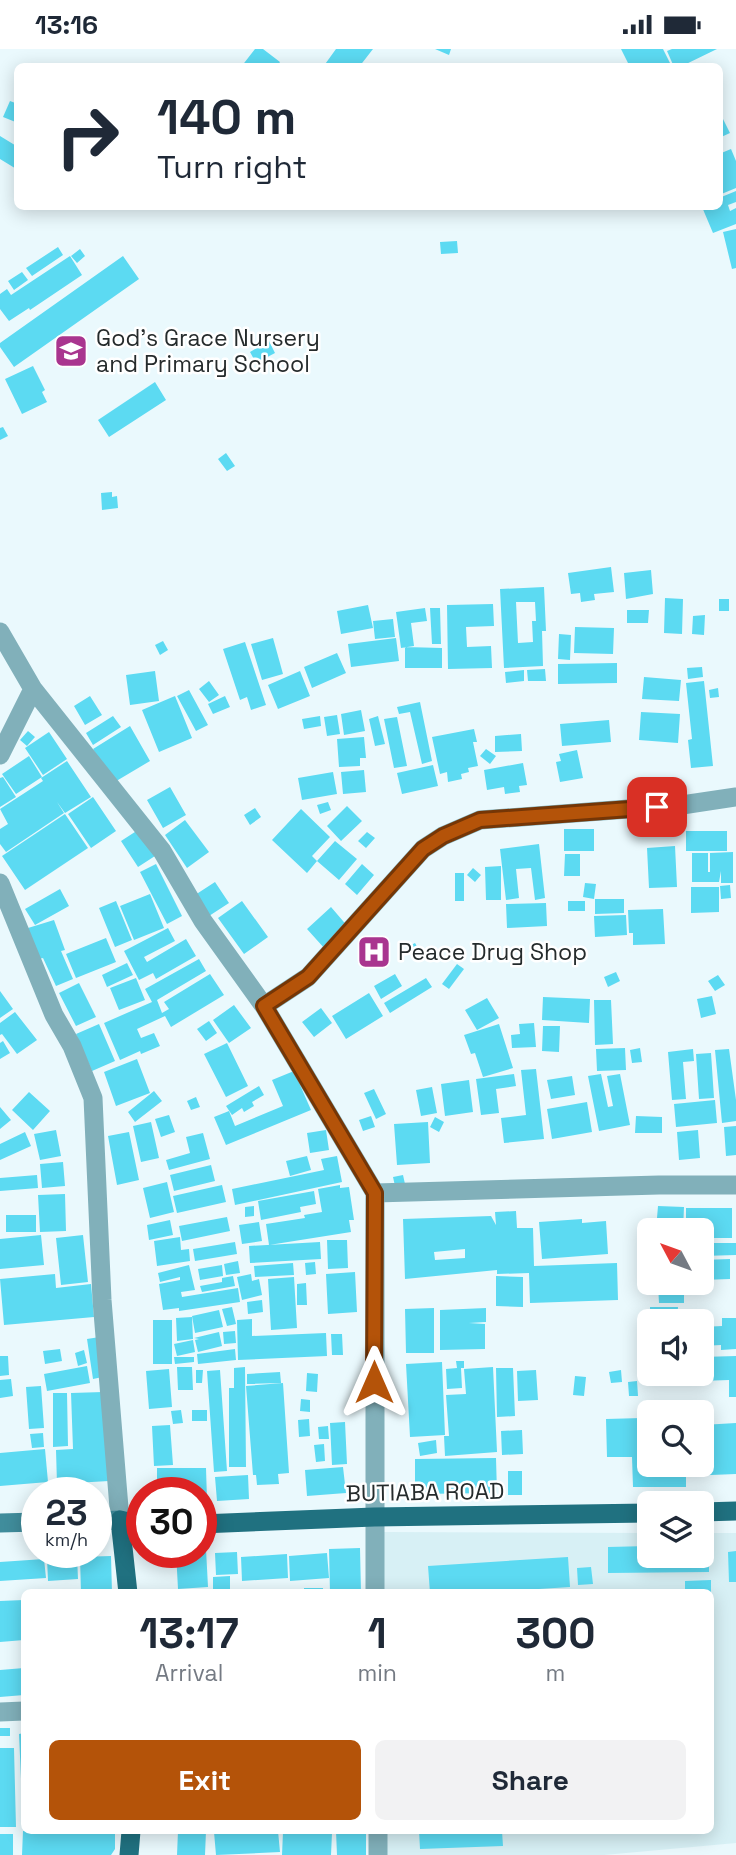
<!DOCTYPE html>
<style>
body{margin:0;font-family:"Space Grotesk",sans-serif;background:#f2f2f3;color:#1f2937;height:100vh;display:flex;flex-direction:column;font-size:26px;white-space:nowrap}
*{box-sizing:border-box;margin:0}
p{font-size:23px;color:#747a83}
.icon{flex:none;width:38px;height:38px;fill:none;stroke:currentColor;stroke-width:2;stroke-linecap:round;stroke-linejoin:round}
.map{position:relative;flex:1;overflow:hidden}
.sheet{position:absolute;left:21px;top:1540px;width:693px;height:245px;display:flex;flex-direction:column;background:#fff;border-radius:10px;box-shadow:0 4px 18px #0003}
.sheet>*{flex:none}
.hud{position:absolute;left:14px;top:14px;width:709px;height:147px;border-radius:10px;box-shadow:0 4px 18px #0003;background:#fff;color:#1f2937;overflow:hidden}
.needle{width:46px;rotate:311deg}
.tools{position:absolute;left:637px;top:1169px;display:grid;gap:14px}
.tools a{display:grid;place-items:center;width:77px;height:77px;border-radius:10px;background:#fff;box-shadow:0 4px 18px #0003;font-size:35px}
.speed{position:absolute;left:21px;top:1428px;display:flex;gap:14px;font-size:35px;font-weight:700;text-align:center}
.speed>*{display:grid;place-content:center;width:91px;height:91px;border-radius:50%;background:#fff;box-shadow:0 4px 18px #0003;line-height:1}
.speed small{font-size:18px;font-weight:400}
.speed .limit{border:10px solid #d22;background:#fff;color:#111}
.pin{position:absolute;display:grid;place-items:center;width:60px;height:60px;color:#fff;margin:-30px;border-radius:14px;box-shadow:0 4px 10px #0006}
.me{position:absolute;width:77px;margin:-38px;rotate:0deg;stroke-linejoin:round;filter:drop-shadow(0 0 5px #0008)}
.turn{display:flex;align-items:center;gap:24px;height:147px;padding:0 28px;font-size:32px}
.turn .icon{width:91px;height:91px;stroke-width:2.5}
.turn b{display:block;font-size:49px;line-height:60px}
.eta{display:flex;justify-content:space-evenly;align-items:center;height:119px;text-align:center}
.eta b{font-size:42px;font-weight:800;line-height:49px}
.action{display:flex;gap:14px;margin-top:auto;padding:14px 28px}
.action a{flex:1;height:80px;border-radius:10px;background:#b45309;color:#fff;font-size:28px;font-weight:800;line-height:80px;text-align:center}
.action a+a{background:#f2f2f3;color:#1f2937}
.status{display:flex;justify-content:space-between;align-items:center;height:49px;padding:0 35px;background:#fff;direction:ltr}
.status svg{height:19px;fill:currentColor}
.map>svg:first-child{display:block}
.built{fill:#d7f0f5}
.building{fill:#5cdaf2;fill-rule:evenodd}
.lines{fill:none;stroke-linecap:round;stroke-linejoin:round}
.minor{stroke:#81b0ba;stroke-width:19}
.secondary{stroke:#408d9c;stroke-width:19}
.primary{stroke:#207180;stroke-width:19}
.route-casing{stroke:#753606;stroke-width:18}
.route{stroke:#b45309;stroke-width:12}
.labels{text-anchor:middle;stroke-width:5;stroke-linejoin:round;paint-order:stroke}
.poi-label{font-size:23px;fill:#252b2c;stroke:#fff;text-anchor:start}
.street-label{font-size:23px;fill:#252b2c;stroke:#fff}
</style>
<div class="status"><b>13:16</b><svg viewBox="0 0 49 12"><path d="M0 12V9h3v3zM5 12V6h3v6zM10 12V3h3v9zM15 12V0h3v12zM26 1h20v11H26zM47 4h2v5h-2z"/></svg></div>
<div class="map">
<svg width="736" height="1806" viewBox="0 0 736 1806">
<rect width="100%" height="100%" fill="#eaf9fd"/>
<path class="built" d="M381 1483 649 1484V1507H702V1484H736V1794L604 1806H386L385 1782H710V1544H381Z"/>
<path class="building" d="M255 0H263L280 13 277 18H241Z
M336 0H373L359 18H323Z
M435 0H451L449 6Z
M621 0H663L672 18H630Z
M672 0H717L680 18H674L667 2Z
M10 52 18 55V74L3 68Z
M719 62 730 84 719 89Z
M0 87 18 98V121L0 110Z
M731 100 736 112V139L719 146V105Z
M736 142V153L728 156 730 162 736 159V175L713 184 702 158H719V149Z
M736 180V219L732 220 723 183Z
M457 192 458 204 441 205 440 193Z
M58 198 63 206 32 227 26 219Z
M80 200 85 207 77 214 71 207Z
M70 207 82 226 30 261 29 259 9 272 0 260V245L7 240 11 246Z
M123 207 139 230 14 318 0 298V294Z
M22 223 28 231 14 241 8 232Z
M269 292 275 304 256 314 250 303Z
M33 317 45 341 42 343 47 353 22 365 5 330Z
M155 333 166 351 109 388 98 371Z
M3 378 8 387 0 391V379Z
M226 404 235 417 227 422 218 410Z
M112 443V448L117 447 118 459 102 461 101 444Z
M611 518 614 543 594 545 595 551 581 553 580 544 571 545 568 524Z
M651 521 653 545 626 550 624 524Z
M544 538 546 582H542L543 617 504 619 500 540ZM516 553H535L536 572H532L533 593 518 594Z
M665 549 683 550 682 585 664 584Z
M719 550H729V562H719Z
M493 555 494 577 466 578 467 598 491 597 492 619 448 620 447 556Z
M368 556 373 579 341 585 337 562Z
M425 559 427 572 411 574 414 597 401 599 396 563Z
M430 559H440L441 595H432Z
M627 561H649L648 574H627Z
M705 566 704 586 692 585 693 567Z
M393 570 395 588 375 590 373 572Z
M575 578 614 579 613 605 574 604Z
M559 585 571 586 570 611 558 610Z
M273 589 283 625 262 631 251 595Z
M396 589 399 612 351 618 348 595Z
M163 592 168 601 160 606 155 596Z
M245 593 266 656 251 661 247 648 240 651 223 600Z
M405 598 442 599V619H405Z
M337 604 346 624 312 639 304 618Z
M617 614V634L558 635V615Z
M702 618 703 628 688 630 687 619Z
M545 620 546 632H528L527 621Z
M524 621V632L506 634 505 623Z
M155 622 159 652 130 656 126 626Z
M300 622 310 647 278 660 268 636Z
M644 628 681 631 679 652 642 650Z
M209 632 219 646 209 653 199 640Z
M704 632 713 717 691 719 688 691 692 690 686 634Z
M718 639 719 648 710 649 709 641Z
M189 641 208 676 196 682 177 647Z
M90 647 102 666 85 676 74 657Z
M175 647 192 689 159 703 142 661Z
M225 647 230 658 213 665 208 655Z
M420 653 432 712 422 715 410 663 399 665 397 658Z
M361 661 365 682 344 686 341 665Z
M641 663 680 665 678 694 639 691Z
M337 666 340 685 327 687 324 668Z
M113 667 121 678 93 696 86 684Z
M320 667 321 677 304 680 302 670Z
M378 667 385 695 375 697 369 670Z
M397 668 407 717 394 719 384 670Z
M609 671 611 693 562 697 560 675Z
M130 677 150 712 113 734 93 700Z
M474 680 477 693H473L478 717 468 719 469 723 461 725 462 730 448 733 447 723 440 725 432 688Z
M28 682 35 688 27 697 20 691Z
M49 683 67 710 43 726 25 699Z
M521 685 522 702 495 703V687Z
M364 688 366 709H360V717L339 718 337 690Z
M486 700 496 707 490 715 480 707Z
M577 701 583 729 560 733 556 713 561 712 559 705Z
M29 707 42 728 16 745 2 725Z
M67 712 91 748 65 764 57 753 64 764 6 803 0 795V780L8 775 0 760 43 732 41 729Z
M523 714 527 736 519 737 520 743 505 745 504 738 487 741 484 721Z
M433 716 438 737 402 745 397 724Z
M364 721 366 743 343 745 341 723Z
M333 723 337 745 302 751 298 729Z
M3 728 16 748 0 758V729Z
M170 738 186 766 163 779 147 751Z
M93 748 116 782 91 799 68 765Z
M328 753 331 761 320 765 317 756Z
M347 757 362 772 341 792 327 777Z
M255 759 261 768 250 776 244 766Z
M301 760 330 788 312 807 317 812 335 792 357 810 339 831 317 812 307 824 272 791Z
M65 765 88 799 25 841 2 807Z
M185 771 209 803 187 819 165 786Z
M564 780H594V802H564Z
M138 781 155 807 138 818 121 792Z
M686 782H727V802H686Z
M367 783 375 789 366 799 358 792Z
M539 795 545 849 535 851 531 819 516 820 519 849 506 851 500 800Z
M675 797 677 838 649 839 647 799Z
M733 803V834H721V822L719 833H692V804H708V823H710V804Z
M565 805H580V827H564Z
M156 815 182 867 167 875 140 823Z
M362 815 374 826 357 846 345 835Z
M501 817V851H486L485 818Z
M473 819 481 826 475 833 467 826Z
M455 824H464V852H455Z
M215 833 229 854 209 867 195 846Z
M585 834 596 835 594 850 583 848Z
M730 836 731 849 721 850 720 837Z
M691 838H719V863L691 864Z
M60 840 69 857 35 876 25 860Z
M150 845 164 879 134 891 120 857Z
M595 850H624V864L595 865Z
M116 852 132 891 115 898 99 859Z
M242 852 268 888 244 905 218 869Z
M568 852H585V862H568Z
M546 854 547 877 507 879 506 855Z
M331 858 349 879 325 900 307 880Z
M663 860 665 895 633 896V884H629L628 861Z
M626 866 627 886 595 888 594 867Z
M54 871 65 901 61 902 73 930 56 937 43 909 39 910 28 879Z
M168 879 175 892 144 908 147 913 186 890 196 907 156 930 153 924 139 931 124 902Z
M106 889 116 913 76 929 66 905Z
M415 894 419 901 411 905 407 898Z
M199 910 206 922 157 951 162 964 169 960 164 953 210 925 224 946 171 978 165 967 137 980 141 989 154 984 160 997 141 1005 140 1002 120 1011 104 974 152 953 145 940Z
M127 914 133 926 107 938 102 926Z
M457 915 464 920 449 940 442 935Z
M616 923 620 932 608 938 604 928Z
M395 925 402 937 381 950 374 937Z
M718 926 725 936 715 942 708 932Z
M136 929 145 951 119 961 110 939Z
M426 929 432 938 390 964 384 954Z
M79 934 96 968 76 977 59 944Z
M0 942 13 960 0 969Z
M369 944 383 967 346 990 332 967Z
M712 947 716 965 701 969 697 950Z
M543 948 590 950 589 974 542 971Z
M487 949 499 969 477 981 465 961Z
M594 951H611L613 995 595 996Z
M234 956 251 979 229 994 213 971Z
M321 959 332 974 314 988 302 973Z
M15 963 37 991 17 1005 2 985 0 986V974Z
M209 972 217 984 206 992 197 980Z
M534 974 536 998 512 999 511 986 520 985 519 975Z
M99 975 115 1012 92 1022 76 985Z
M499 975 513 1019 483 1028 475 1004 471 1005 464 986Z
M543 977H560L559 1003 542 1002Z
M3 992 10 1004 0 1010V994Z
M227 994 248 1037 226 1048 204 1005Z
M625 999 626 1021 597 1022 596 1000Z
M640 999 642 1013 632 1014 630 1001Z
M693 1000 694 1012 683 1013 686 1050 672 1051 668 1003Z
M729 1000 736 1051V1072L722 1074 715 1001Z
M711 1004 714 1049 699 1050 696 1005Z
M137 1010 150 1044 116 1057 104 1023Z
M536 1020 544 1090 504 1094 501 1069 526 1066 521 1021Z
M294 1022 311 1061 226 1096 214 1068 229 1062 235 1077 283 1057 272 1031Z
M514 1025 516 1037 496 1040 499 1064 481 1066 476 1030Z
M601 1025 608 1058 613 1057 607 1027 620 1025 630 1076 599 1082 588 1027Z
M572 1027 575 1046 551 1050 547 1031Z
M469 1031 473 1063 445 1067 441 1035Z
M259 1037 264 1046 252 1053 254 1057 244 1063 242 1059 232 1066 226 1057Z
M432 1038 437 1064 421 1067 416 1041Z
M374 1040 386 1065 376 1070 364 1044Z
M154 1042 162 1052 135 1073 128 1063Z
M29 1043 50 1062 33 1081 12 1061Z
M196 1048 200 1058 191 1061 187 1052Z
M715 1051 717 1074 676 1078 674 1055Z
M587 1053 592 1083 552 1090 547 1060Z
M0 1058 11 1071 0 1080Z
M169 1066 175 1083 161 1088 155 1070Z
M371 1067 375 1078 363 1082 359 1071Z
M636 1067 662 1068V1084H635Z
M435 1068 444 1073 439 1083 430 1078Z
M151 1073 159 1109 141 1113 133 1077Z
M428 1073 430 1114 397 1116 394 1075Z
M736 1077V1106L726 1107 724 1078Z
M56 1081 61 1107 40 1111 34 1085Z
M326 1081 329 1101 310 1104 307 1084Z
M698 1081 700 1109 679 1111 677 1083Z
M25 1083 31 1097 0 1111V1095Z
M129 1083 139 1131 117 1136 108 1087Z
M203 1084 210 1110 169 1121 166 1111 190 1104 186 1088Z
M307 1107 311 1121 290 1127 286 1112Z
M337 1107 342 1133 235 1156 232 1140 324 1121 321 1110Z
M63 1113 65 1137 42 1139 40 1115Z
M211 1116 215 1132 174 1142 170 1126Z
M37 1126 38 1139 0 1142V1129Z
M403 1126 405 1135 395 1137 393 1128Z
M167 1133 174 1163 150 1169 143 1139Z
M222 1136 226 1153 177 1164 173 1147Z
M340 1136V1139L349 1138 354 1171H349L351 1183 269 1196 266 1175 305 1169 304 1166 322 1163 318 1140Z
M314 1142 316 1155 300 1158 301 1163 261 1171 258 1152Z
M65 1145 66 1182 40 1183 38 1146Z
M254 1157V1167L245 1168V1158Z
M658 1157 684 1158 683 1181H656Z
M686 1159H732V1189H709V1194H736V1206L702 1207V1181H686Z
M516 1162 517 1179H533L534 1217 617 1214 618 1251 530 1254 529 1224 497 1225V1221L405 1230 403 1170 491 1167 496 1176 495 1163ZM465 1200V1209L435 1211 434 1203Z
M6 1166H36V1183H6Z
M227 1168 230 1182 182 1192 179 1177Z
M582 1170V1174L606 1172 608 1205 542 1210 539 1173Z
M170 1171 173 1186 149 1191 147 1176Z
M259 1173 262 1192 242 1195 239 1176Z
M41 1186 44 1216 0 1220V1190Z
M83 1186 88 1233 61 1236 56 1189Z
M180 1188 181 1201 189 1200 190 1212 157 1217 154 1192Z
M327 1191H347L348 1219 328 1220Z
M235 1193 237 1205 195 1212 193 1200Z
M320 1193 321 1210 250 1214 249 1197Z
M730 1210V1230L702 1231V1211Z
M238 1212 240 1224 226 1226 224 1215Z
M315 1213 316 1225 306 1226 305 1214Z
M293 1214 294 1226 255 1228 254 1217Z
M189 1216 195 1241 181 1243 182 1248 238 1239 240 1253 179 1262V1259L163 1261 159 1235 180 1231V1228L160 1233 158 1224Z
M222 1216 223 1227 200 1231 198 1220Z
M355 1223 357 1263 328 1265 326 1225Z
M55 1225 56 1239 91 1235 94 1268 4 1276 0 1230Z
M251 1225 252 1232 259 1230 262 1246 242 1251 237 1228Z
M233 1227 235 1237 202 1243 200 1237 222 1233V1229Z
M496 1227 523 1228V1258L496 1257Z
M294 1228 297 1279 271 1281 268 1230Z
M306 1234 307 1256H297V1235Z
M649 1234H684V1254H659L658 1236H649Z
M262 1251 263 1263 248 1265 247 1253Z
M232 1258 236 1275 227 1277 222 1260Z
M650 1258H678L677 1272H650Z
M434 1259V1304H406L405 1260Z
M486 1259V1273L469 1274 485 1275V1300L440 1301V1261Z
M219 1261 223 1278 195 1284 192 1267Z
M192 1268 193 1290 177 1292 176 1269Z
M722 1269H736V1300L721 1301V1296L702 1297V1278L722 1277Z
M252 1270V1287L326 1284 327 1307 238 1311 237 1271Z
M153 1271H172V1315H153Z
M235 1282 236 1294 224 1295 223 1283Z
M219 1283 222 1297 198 1303 195 1291 199 1290 194 1289Z
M331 1285H342L343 1306H332Z
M106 1287 112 1326 93 1330 87 1290Z
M193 1291 195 1303 177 1307 174 1295Z
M60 1300 62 1312 45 1315 43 1302Z
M235 1300 236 1311 198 1315 197 1305Z
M84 1301 87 1314 78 1317 75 1304Z
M0 1307H8L9 1326 0 1327Z
M736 1307V1348H729V1331L673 1333V1325H702V1308Z
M174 1308H194V1313L175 1315Z
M456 1312H464V1319H461L462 1339 447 1340 446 1320 457 1319Z
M442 1313 445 1386 410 1388 406 1315Z
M87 1317 90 1334 47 1342 44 1325Z
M177 1318H192L193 1341H178Z
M245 1318 246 1418H229V1339H234V1319Z
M493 1318 497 1403 445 1407 444 1387H449L446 1346 466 1345 464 1320Z
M496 1319H513L515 1367 497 1368Z
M169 1320 172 1358 149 1360 146 1322Z
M196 1321H203L202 1334H196Z
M220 1321 227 1422 214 1423 207 1322Z
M536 1321 538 1351 518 1352 517 1322Z
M621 1321 622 1333 611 1334 609 1323Z
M280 1323 281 1334 247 1335V1325Z
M307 1324 318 1325 317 1343 306 1342Z
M575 1327 586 1328 584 1347 573 1346Z
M11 1330 13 1347 0 1349V1331Z
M637 1332 638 1347H629L628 1333Z
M283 1334 289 1424 278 1425 279 1435 257 1436 256 1426H253L246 1337Z
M41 1337 44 1379 29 1380 26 1338Z
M103 1343 109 1432 57 1435 56 1401 73 1400 71 1344Z
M53 1344H67L68 1397 53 1398Z
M301 1350 310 1351V1363L300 1362Z
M181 1361 183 1374 173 1375 171 1362Z
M192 1361H207V1372H192Z
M642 1369 643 1406H649V1416H702V1376L736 1374V1425L686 1427V1438H633L632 1408H607L606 1370Z
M309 1370 310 1387 299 1388 298 1371Z
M345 1373 347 1415 332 1416 330 1374Z
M170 1376 173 1416 154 1417 152 1377Z
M328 1377 329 1390H319L318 1378Z
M522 1381 523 1405 502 1406 501 1382Z
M43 1384 44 1398 32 1399 30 1385Z
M436 1391 437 1404 420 1407 418 1394Z
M324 1395 325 1412 316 1413 314 1396Z
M45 1400 48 1433 0 1437V1404Z
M496 1409 497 1444 415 1445V1410Z
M343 1418 346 1444 307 1447 305 1421Z
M157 1419H206L207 1451H201V1444H157Z
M508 1422H522V1446H508Z
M248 1426 249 1450 217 1452 215 1428Z
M702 1496H709V1523L608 1524V1498L649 1497V1507H702Z
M360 1499 361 1544H330L329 1500Z
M206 1500 208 1538 178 1540 176 1503H201V1501Z
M736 1502V1533H729L728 1503Z
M237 1503 238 1525 216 1526 215 1504Z
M327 1504 329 1529 290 1532 289 1507Z
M287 1505 288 1529 242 1532 241 1508Z
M77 1507 78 1530 48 1532 47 1509Z
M111 1507 112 1544H81L80 1508Z
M568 1508 570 1538 477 1544H430L428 1517Z
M44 1510 46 1529 0 1532V1513Z
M591 1518 593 1535 578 1536 577 1519Z
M230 1527V1544H213V1528Z
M711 1531V1544H685V1532Z
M304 1539H323V1544H304Z
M255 1540V1544H234L233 1541Z
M24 1551V1591L0 1593V1552Z
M24 1619V1646L0 1648V1621Z
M0 1679H10V1687H0Z
M24 1684V1752H22L19 1685Z
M0 1699H14L16 1778H0Z
M23 1782H115V1800L111 1806H22Z
M178 1782H206L205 1806H177Z
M238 1782H278L280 1803 216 1806 214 1783Z
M336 1782H366V1806H337Z
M419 1782H502L503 1797 420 1800Z
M283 1783 332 1784 331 1806H282Z
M0 1785H13V1806H0Z"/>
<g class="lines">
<path class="minor" d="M0 583 33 640 0 706
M33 640 162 802 203 872 264 957 375 1144V1544
M0 834 54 966 72 997 93 1049 102 1251 120 1471
M264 957 308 928 423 800 443 787 480 771 682 756 736 748
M375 1144 659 1136H736
M0 1663 24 1662
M378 1782V1806"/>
<path class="secondary" d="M96 1472 120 1471
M0 1474 37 1473"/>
<path class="primary" d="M702 1463 736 1462
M201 1475 374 1468 649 1464
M128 1544 120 1471 142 1476
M129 1806 131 1782"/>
</g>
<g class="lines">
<defs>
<path id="route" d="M374 1333 375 1144 264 957 308 928 423 800 443 787 480 771 657 758"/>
</defs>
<use href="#route" class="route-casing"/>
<use href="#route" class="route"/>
</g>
<defs>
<symbol id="school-square" viewBox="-11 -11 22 22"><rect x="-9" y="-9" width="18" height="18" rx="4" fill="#a9358f" stroke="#fff"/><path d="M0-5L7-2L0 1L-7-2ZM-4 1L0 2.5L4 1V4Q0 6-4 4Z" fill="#fff"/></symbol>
<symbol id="hospital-square" viewBox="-11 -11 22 22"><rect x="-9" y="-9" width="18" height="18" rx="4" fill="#a9358f" stroke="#fff"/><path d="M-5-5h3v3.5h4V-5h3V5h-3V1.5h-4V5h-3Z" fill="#fff"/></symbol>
</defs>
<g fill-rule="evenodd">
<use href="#school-square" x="52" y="283" width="38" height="38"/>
<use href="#hospital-square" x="355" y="884" width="38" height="38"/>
</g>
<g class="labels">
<g class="poi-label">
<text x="96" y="297">God's Grace Nursery<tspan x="96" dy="26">and Primary School</tspan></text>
<text x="398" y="911">Peace Drug Shop</text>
</g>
<g class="street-label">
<text transform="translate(425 1443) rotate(-1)" y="8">BUTIABA ROAD</text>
</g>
</g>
</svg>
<div class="tools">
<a><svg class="needle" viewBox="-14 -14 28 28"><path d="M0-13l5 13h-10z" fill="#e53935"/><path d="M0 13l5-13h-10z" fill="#747a83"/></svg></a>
<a><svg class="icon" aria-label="sound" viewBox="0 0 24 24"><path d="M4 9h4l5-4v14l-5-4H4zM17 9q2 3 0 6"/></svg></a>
<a><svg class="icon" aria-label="search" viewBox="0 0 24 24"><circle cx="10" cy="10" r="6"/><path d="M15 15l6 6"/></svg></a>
<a><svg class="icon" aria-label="layers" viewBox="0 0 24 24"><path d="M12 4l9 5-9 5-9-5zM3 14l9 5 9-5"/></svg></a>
</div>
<div class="speed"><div>23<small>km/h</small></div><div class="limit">30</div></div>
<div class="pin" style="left:657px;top:758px;background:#d93025"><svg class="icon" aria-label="arrive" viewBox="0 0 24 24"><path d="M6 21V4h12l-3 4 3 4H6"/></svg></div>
<svg class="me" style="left:374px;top:1333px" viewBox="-20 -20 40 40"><path d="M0-17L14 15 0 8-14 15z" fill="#b45309" stroke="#fff" stroke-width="4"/></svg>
<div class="hud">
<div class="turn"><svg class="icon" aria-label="right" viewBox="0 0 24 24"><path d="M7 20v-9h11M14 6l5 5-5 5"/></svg><div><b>140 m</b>Turn right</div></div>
</div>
<section class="sheet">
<div class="eta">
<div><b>13:17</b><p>Arrival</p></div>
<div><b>1</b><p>min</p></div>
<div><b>300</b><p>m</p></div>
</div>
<div class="action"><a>Exit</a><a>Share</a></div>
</section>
</div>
